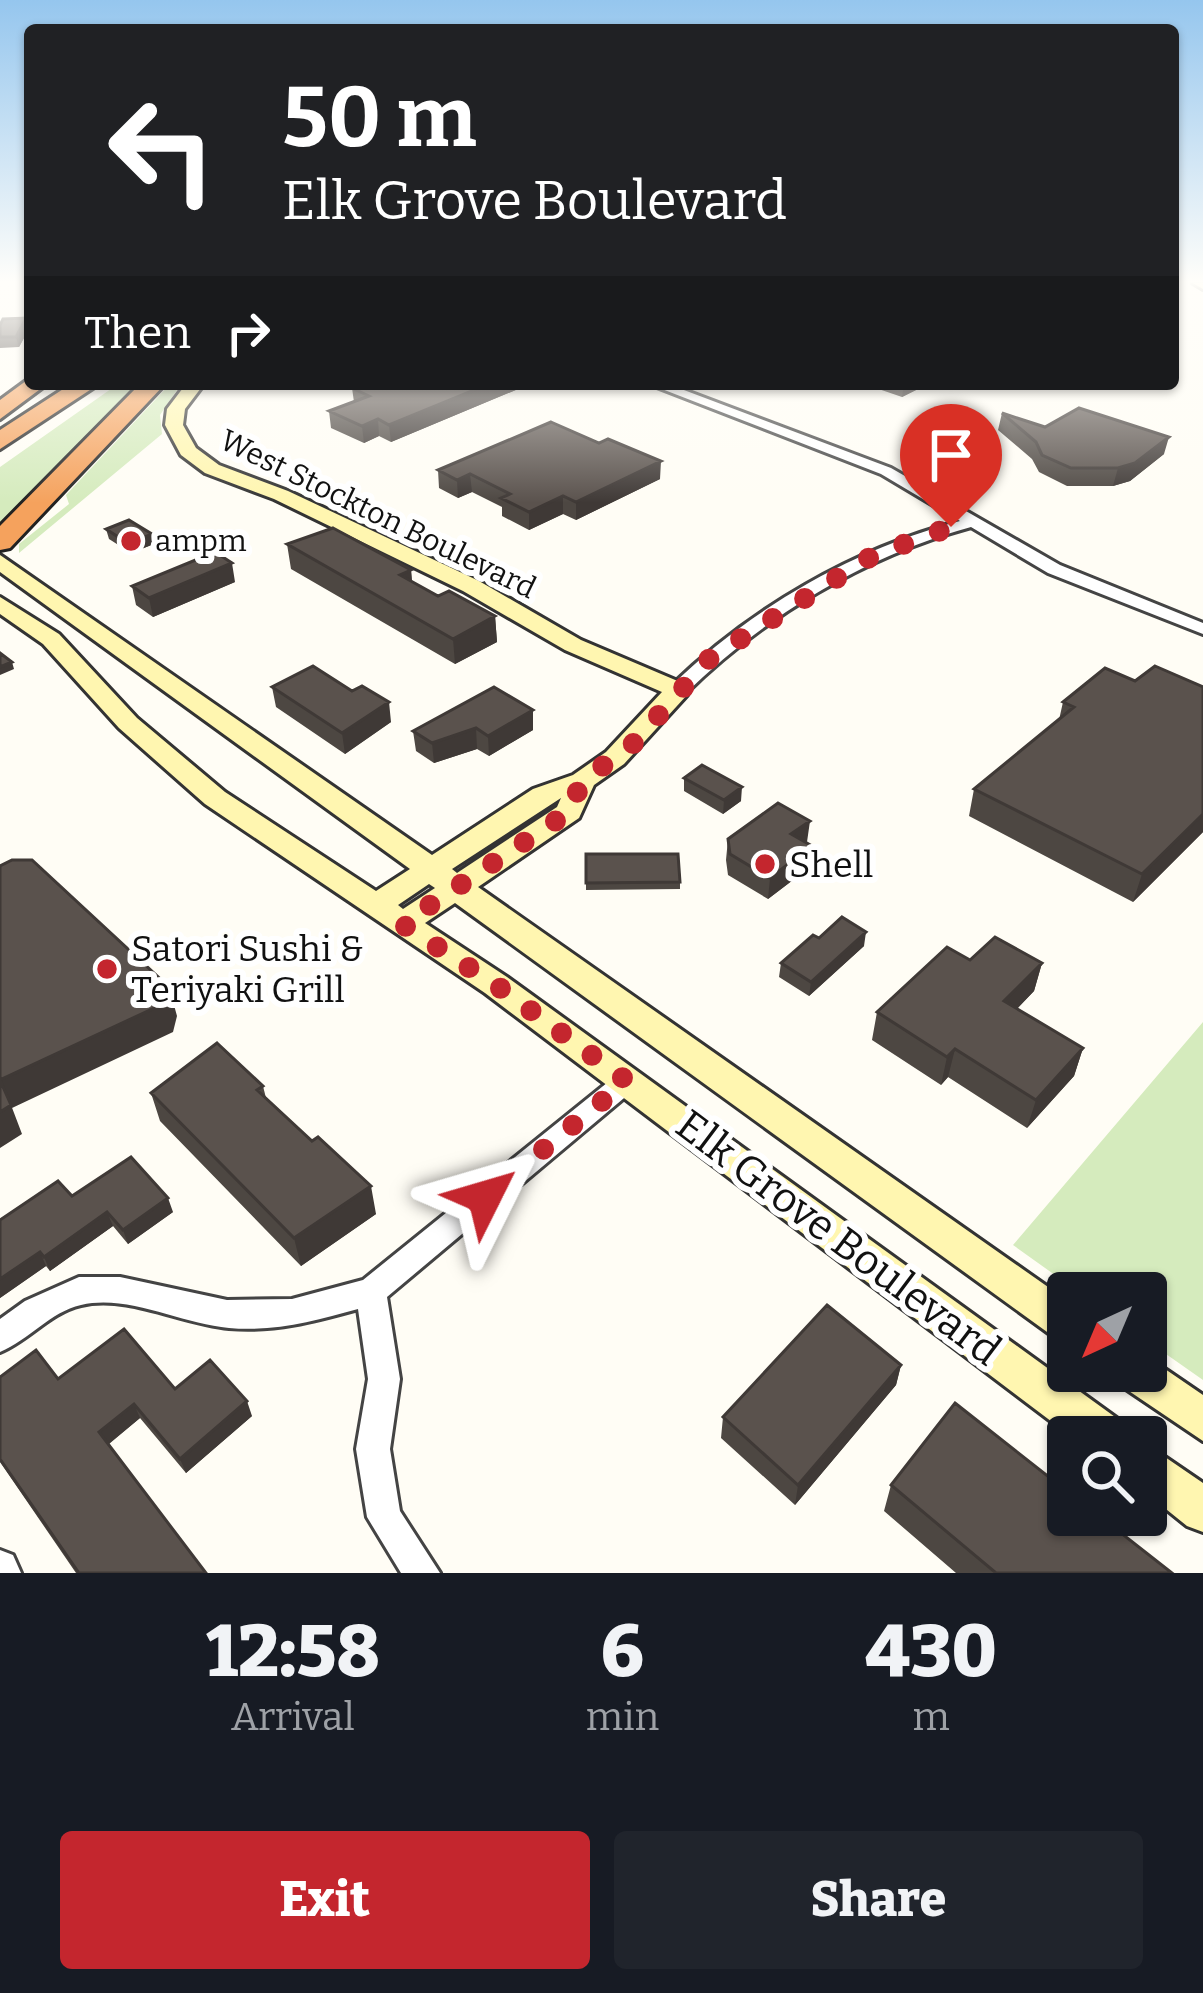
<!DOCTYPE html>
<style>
body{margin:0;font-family:Bitter,serif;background:#20242c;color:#f1f3f6;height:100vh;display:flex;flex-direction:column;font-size:45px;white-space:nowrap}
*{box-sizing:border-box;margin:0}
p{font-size:39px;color:#9ea1a6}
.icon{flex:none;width:66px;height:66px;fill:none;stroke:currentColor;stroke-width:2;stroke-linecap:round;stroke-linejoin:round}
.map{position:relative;height:1573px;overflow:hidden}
.details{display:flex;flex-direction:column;background:#171b24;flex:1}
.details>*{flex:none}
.hud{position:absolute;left:24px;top:24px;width:1155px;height:366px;border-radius:12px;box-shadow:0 3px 9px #0004;background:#202124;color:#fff;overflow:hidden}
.needle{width:78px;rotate:224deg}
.controls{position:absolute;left:1047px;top:1272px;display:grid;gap:24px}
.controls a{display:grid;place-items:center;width:120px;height:120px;border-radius:12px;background:#171b24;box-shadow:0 3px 9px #0004;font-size:60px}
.pin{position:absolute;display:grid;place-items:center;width:102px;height:102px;color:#fff;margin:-123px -51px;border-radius:50% 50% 50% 0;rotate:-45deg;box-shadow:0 0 12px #0007}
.pin .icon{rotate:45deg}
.me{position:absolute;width:132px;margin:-66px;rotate:50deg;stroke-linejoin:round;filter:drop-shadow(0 0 9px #0008)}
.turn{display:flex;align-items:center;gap:42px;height:252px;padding:0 60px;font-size:54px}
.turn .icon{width:156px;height:156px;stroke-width:2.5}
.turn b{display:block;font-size:84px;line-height:102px}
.then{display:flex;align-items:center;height:114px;padding:0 60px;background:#0003;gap:24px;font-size:45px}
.eta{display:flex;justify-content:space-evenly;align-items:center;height:204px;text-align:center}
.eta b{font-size:72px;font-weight:800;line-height:84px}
.primary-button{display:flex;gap:24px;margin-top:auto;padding:24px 60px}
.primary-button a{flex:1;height:138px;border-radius:12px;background:#c4262e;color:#fff;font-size:48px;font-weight:800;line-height:138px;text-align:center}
.primary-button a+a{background:#20242c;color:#f1f3f6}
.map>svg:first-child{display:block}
.green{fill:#d5ebbd}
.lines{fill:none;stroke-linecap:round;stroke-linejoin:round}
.street-casing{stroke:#444;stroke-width:6}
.secondary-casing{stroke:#333;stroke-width:6}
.highway-casing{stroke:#222;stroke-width:6}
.street{fill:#fff;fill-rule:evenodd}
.secondary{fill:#fff6b0;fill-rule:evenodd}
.highway{fill:#f5a25d;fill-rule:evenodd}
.wall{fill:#4d4742}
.shaded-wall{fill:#3f3936}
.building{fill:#5a524d;stroke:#3f3936;stroke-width:3}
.route{stroke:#c4262e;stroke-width:21;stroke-dasharray:0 37.8}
.poi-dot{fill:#c4262e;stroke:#fff;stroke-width:4.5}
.labels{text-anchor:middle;stroke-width:12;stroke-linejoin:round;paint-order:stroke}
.far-street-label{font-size:30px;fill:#111;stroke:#fff}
.far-poi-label{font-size:30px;fill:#111;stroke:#fff;text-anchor:start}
.poi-label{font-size:36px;fill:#111;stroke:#fff;text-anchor:start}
.near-street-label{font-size:42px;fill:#111;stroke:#fff}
</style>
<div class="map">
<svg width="1203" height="1573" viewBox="0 0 1203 1573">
<rect width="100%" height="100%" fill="#fffdf5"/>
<path class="green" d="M118 384H140L0 527V467Z
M170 384H181L160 415 162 434 19 553V544L69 504 66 495Z
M1203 1022V1380L1146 1340V1293H1080L1013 1245Z"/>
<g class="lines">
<defs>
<path id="street" d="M649 384H668L891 468 1060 565 1203 623V634L1048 573 971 527C865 556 763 617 685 694H671L668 690 671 686C750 609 853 549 960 521L881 474Z
M627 1071 636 1074 640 1081 636 1088 387 1297 400 1379 390 1449 400 1511 440 1573H401L367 1517 356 1449 368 1379 358 1309C315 1321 274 1332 229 1328 181 1324 129 1294 81 1305 50 1312 29 1340 0 1352V1319L25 1301 79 1277H120L227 1300 292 1299 363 1280 618 1074Z
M0 1550 13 1555 21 1573H0Z"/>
<path id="secondary" d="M1193 283H1203V289Z
M186 384H204L185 409 183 425 196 448 219 465 288 491 479 581 581 640 687 685 690 690 687 695 624 764 594 785 579 818 478 887 1068 1301V1342L1054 1337 455 903 425 923 507 977 1122 1422 1128 1437H1072L485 993 205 804 119 728 43 644 0 614V597L59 634 137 718 225 792 376 891 410 869 0 572V555L432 855 533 789 573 775 606 752 662 692 565 650 463 591 274 499 205 473 181 455 165 425 167 409ZM561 798 557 807 457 873 452 869ZM429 884 435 888 403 909 398 905Z
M1146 1356 1203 1395V1441L1120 1385 1114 1371H1146Z
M1146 1444 1203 1483V1532L1187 1526 1146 1493Z"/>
<path id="highway" d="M30 378V384H47L0 419V400Z
M71 384H99L0 449V430Z
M140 384H165L10 548 0 550V526Z"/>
</defs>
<use href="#street" class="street-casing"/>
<use href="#secondary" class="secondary-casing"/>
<use href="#highway" class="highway-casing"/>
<use href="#street" class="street"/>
<use href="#secondary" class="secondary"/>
<use href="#highway" class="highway"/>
</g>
<path class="wall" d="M0 325 29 329 19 347 0 348Z
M357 384H530L391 442 379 436 364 443 331 428 329 411 354 402 352 388 358 386Z
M864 384H928L902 397Z
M1002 413 1045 427 1164 454 1130 481 1113 486H1067L1039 472 1032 459 998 430Z
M438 470 660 479 576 520 563 514 529 530 502 516V507L472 492 458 498 439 488Z
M106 529 154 544 131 553 109 539Z
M287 544 411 570 412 582 438 596 495 616 497 642 455 664 291 569Z
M235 582 153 617 136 605 132 586Z
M1105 668 1203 832 1133 902 969 816 974 789 1059 720 1063 702Z
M272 687 352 691 391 722 345 754 276 707Z
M494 687 533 730 489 756 477 749 434 763 416 751 413 731Z
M684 778 741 801 723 814 684 791Z
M728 839 807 842 810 867 768 899 728 875 726 860Z
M586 854 680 882V889L586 890Z
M819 938 864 946 809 996 779 977 781 963Z
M970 960 1042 963 1034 991 1017 1009 1083 1048 1074 1076 1027 1128 948 1077 941 1085 872 1040 877 1012Z
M263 1086 266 1098 376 1214 301 1266 160 1121 151 1093Z
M72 1196 173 1212 128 1244 113 1226 50 1271 46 1266 0 1298V1220Z
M901 1365 896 1385 795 1505 721 1438 723 1417Z
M0 1377 58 1379 175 1389 252 1416 186 1473 140 1418 109 1444 206 1573H76L0 1462Z
M891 1485 1172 1573H956L884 1511Z"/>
<path class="shaded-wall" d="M26 318 29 329 19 347 16 337Z
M489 384H530L391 442 389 425Z
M904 384H928L902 397Z
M378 419 379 436 364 443 362 426Z
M1169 437 1164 454 1130 481 1113 486 1118 468Z
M661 461 660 479 576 520V502Z
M470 474 472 492 458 498 457 480Z
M563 496V514L529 530V512Z
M152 534 154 544 131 553 129 544Z
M232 563 235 582 153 617 149 598Z
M411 570 413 595 400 575Z
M495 616 497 642 455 664 453 639Z
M12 662 14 669 0 675V667Z
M389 702 391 722 345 754 342 733Z
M533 710V730L489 756 488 736Z
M476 728 477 749 434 763 432 743Z
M742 787 741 801 723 814 724 800Z
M1203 814V832L1133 902 1142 874Z
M810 821 807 842 789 855 791 834Z
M812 846 810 867 768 899 770 878Z
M866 932 864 946 809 996 811 982Z
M1042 963 1034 991 997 1029 1004 1001Z
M169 987 177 1016 173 1032 12 1108 0 1080Z
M1083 1048 1074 1076 1027 1128 1036 1100Z
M955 1049 948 1077 941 1085 947 1057Z
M11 1105 22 1134 0 1148V1112Z
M371 1186 376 1214 301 1266 294 1238Z
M168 1198 173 1212 128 1244 123 1230Z
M107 1212 113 1226 50 1271 44 1257Z
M40 1252 46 1266 0 1298V1279Z
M901 1365 896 1385 795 1505 798 1485Z
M247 1401 252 1416 186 1473 180 1459Z
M134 1404 140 1418 106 1446 99 1432Z"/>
<path class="building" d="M26 318 16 337H0V325L3 319Z
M364 384H489L389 425 378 419 362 426 329 411 369 396 352 388Z
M1079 408 1169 437 1135 463 1118 468H1071L1042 455 1036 442 1002 413 1045 427Z
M551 422 599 443 608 439 661 461 576 502 563 496 529 512 501 498 510 494 470 474 457 480 438 470Z
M129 520 152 534 129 544 106 529Z
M333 528 411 570 400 575 438 596 449 591 495 616 453 639 287 544Z
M215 552 232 563 149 598 132 586Z
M0 653 12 662 0 667Z
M313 666 352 691 362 686 389 702 342 733 272 687Z
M1155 666 1203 687V814L1142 874 974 789 1074 707 1063 702 1105 668 1135 681Z
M494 687 533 710 488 736 476 728 432 743 413 731Z
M702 765 742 787 724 800 684 778Z
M778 803 810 821 791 834 812 846 770 878 730 854 728 839Z
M586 854H678L680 882 586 883Z
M12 860H32L169 987 165 1003 0 1080 11 1105 0 1112V866Z
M842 917 866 932 811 982 781 963 813 935 819 938Z
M995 937 1042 963 1004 1001 1083 1048 1036 1100 955 1049 947 1057 877 1012 947 947 970 960Z
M217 1043 263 1086 257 1090 312 1141 318 1137 371 1186 294 1238 151 1093Z
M131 1157 168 1198 123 1230 107 1212 44 1257 40 1252 0 1279V1220L58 1181 72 1196Z
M827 1305 901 1365 798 1485 723 1417Z
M124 1329 175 1389 210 1360 247 1401 180 1459 134 1404 99 1432 206 1573H79L0 1459V1377L36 1350 58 1379Z
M955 1403 1068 1492V1515H1098L1172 1573H996L891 1485Z"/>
<linearGradient id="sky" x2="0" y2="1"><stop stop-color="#95c6ee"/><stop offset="0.56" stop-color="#fffefa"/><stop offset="1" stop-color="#fffefa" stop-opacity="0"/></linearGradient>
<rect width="1203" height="503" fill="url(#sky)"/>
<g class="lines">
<path class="route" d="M485 1197 627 1081 496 985 402 924 569 812 582 781 632 745 710 658 872 556 951 527"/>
</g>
<g class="poi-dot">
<circle cx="131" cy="541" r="12"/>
<circle cx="765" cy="864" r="12"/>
<circle cx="107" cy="969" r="12"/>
</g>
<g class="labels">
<g class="far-street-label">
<text transform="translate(378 514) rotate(26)" y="10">West Stockton Boulevard</text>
</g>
<g class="far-poi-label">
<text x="155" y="551">ampm</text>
</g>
<g class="poi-label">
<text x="789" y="877">Shell</text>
<text x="131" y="961">Satori Sushi &amp;<tspan x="131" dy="41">Teriyaki Grill</tspan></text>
</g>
<g class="near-street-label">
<text transform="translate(839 1237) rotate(37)" y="15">Elk Grove Boulevard</text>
</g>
</g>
</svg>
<div class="controls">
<a><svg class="needle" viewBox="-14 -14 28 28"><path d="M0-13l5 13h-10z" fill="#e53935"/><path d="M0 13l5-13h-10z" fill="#9ea1a6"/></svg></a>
<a><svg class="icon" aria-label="search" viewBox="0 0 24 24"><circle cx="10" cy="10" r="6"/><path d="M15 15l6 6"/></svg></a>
</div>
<div class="pin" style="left:951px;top:527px;background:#d93025"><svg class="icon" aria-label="arrive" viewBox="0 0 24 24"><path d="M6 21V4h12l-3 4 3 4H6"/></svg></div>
<svg class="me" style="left:485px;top:1197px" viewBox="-20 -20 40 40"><path d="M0-17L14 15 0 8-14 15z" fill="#c4262e" stroke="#fff" stroke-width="4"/></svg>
<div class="hud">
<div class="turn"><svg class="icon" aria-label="left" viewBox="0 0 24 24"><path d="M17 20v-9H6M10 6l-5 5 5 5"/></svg><div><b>50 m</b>Elk Grove Boulevard</div></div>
<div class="then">Then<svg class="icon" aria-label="right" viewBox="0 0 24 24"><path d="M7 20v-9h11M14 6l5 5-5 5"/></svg></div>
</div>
</div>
<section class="details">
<div class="eta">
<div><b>12:58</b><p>Arrival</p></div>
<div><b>6</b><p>min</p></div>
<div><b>430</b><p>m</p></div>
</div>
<div class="primary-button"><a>Exit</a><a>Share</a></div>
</section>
